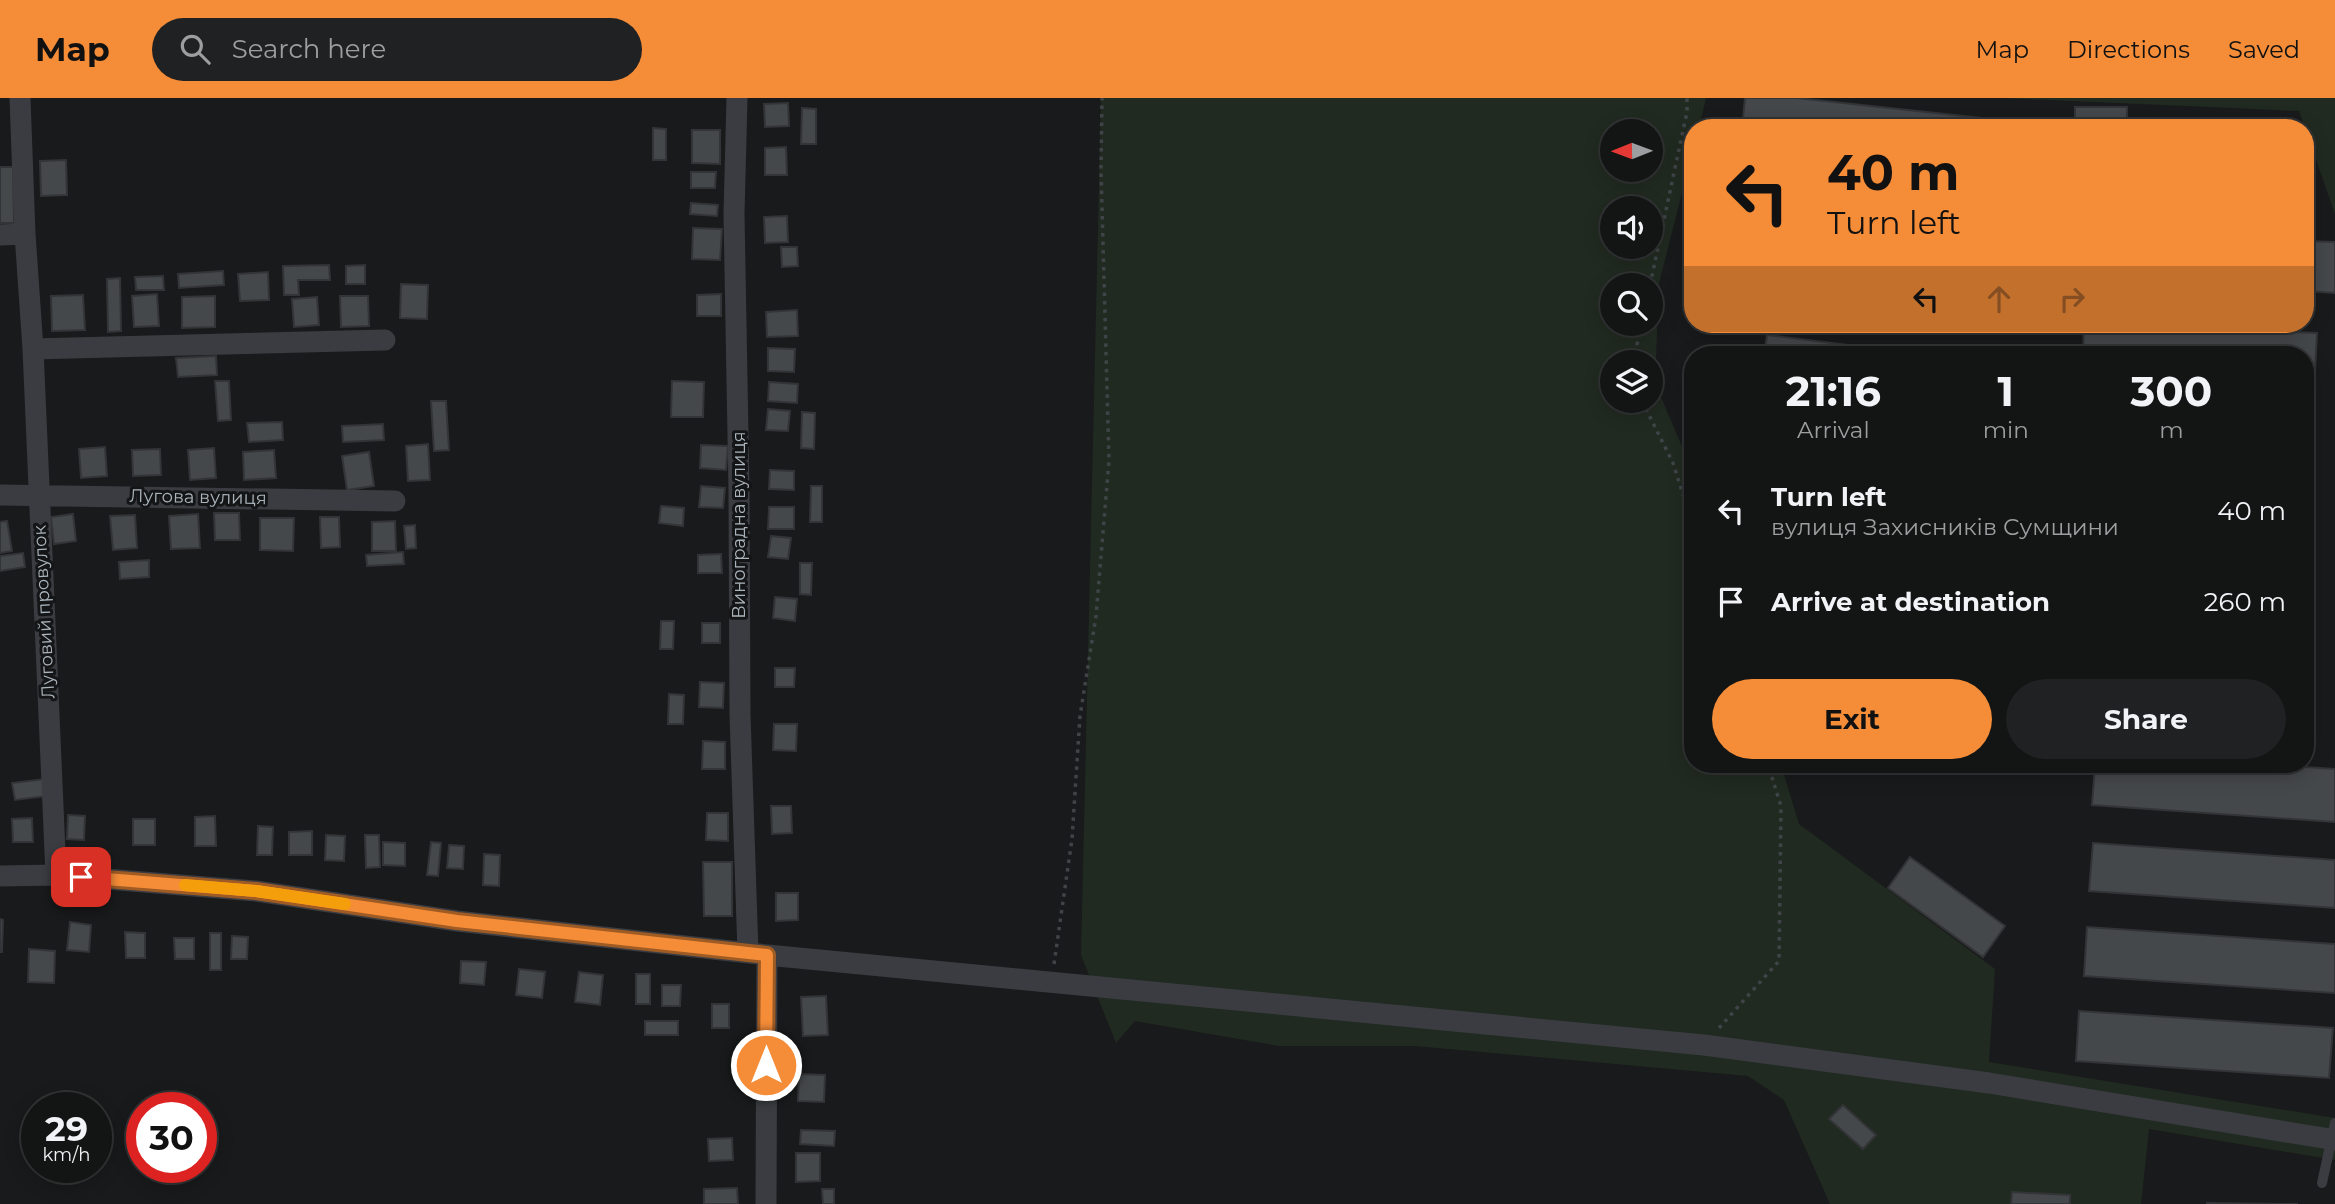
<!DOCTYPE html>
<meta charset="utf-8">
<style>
body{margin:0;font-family:Montserrat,sans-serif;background:#202122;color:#f1f3f6;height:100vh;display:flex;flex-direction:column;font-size:26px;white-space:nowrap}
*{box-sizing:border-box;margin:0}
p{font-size:23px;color:#9d9ea0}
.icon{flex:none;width:38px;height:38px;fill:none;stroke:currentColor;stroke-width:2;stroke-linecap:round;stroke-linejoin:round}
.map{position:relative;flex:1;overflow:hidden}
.drawer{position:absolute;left:1684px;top:248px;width:630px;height:427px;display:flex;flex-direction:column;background:#131414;border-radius:28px;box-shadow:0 4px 18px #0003,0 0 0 2px #323334}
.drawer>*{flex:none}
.banner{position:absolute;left:1684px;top:21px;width:630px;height:214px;border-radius:28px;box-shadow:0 4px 18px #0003,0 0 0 2px #323334;background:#f48c38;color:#111;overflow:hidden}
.needle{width:46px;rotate:269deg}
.fabs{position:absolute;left:1600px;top:21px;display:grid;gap:14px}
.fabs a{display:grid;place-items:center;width:63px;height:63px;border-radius:50%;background:#131414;box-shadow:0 4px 18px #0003,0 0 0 2px #323334;font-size:35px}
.speed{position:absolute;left:21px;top:994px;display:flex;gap:14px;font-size:35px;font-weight:700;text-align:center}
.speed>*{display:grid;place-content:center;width:91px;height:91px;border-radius:50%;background:#131414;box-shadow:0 4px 18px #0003,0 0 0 2px #323334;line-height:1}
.speed small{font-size:18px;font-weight:400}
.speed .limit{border:10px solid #d22;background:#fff;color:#111}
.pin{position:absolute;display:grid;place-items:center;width:60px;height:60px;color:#fff;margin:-30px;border-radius:14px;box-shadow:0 4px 10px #0006}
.me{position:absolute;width:77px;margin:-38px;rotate:0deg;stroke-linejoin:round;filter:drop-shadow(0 0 5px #0008)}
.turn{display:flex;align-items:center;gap:24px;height:147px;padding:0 28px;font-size:32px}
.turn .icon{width:91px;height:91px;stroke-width:2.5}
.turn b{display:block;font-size:49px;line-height:60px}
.lanes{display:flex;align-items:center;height:66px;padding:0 28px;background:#0003;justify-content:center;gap:35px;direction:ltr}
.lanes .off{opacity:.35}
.eta{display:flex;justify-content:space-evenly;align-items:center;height:119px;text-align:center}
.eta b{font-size:42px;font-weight:700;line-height:49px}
.cta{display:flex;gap:14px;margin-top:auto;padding:14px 28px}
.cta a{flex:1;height:80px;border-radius:42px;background:#f48c38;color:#111;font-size:28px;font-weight:700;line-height:80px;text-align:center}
.cta a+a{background:#202122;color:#f1f3f6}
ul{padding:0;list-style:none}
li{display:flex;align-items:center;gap:21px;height:91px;padding:0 28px}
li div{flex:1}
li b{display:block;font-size:26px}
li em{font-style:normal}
header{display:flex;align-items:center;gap:42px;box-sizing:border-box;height:98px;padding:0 35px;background:#f48c38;color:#111}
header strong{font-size:33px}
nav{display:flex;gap:38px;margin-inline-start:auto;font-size:24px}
.search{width:490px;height:63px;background:#202122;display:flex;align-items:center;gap:18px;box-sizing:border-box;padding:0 24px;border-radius:38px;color:#9d9ea0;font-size:26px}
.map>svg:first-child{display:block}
.green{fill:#212a21;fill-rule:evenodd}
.building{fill:#45484b;stroke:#333437;stroke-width:2}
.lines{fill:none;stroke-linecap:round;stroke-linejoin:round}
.path{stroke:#404448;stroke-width:3.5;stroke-dasharray:3.5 5;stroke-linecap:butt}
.service{stroke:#3a3c41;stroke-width:10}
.minor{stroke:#3a3c41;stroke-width:21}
.route-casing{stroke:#9f5b24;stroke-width:18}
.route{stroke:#f48c38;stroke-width:12}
.slow{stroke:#f59e0b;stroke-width:12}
.labels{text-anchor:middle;stroke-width:6;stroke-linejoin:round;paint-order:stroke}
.street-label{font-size:18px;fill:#abb4bb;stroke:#141516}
</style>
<header>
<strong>Map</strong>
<div class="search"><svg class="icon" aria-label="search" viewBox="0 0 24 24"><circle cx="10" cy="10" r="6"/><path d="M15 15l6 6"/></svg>Search here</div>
<nav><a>Map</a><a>Directions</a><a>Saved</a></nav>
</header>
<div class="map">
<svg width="2335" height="1106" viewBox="0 0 2335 1106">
<rect width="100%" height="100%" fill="#191a1b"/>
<path class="green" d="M1101 0H1706L1699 30H1692V56L1659 185 1655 285 1681 346 1690 350 1692 359V667H1781L1799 726 1995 871 1989 964 2335 1020V1062L2149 1031 2141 1106H1830L1784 1002 1748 978 1415 948H1279L1135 923 1116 945 1081 857ZM1612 33H1650V72H1612ZM1612 110H1650V149H1612ZM1612 187H1650V226H1612ZM1612 264H1650V303H1612Z
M2001 0H2335V116L2299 13Z"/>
<path class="building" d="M1745 0H1797L1981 20 1980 30H1742Z
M788 5 789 28 765 29 764 6Z
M2075 9H2127V30H2075Z
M802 10 816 11V46H801Z
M2229 25 2261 28V30H2228Z
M653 30 666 31V62H653Z
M692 32H720V66L692 65Z
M786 49 787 77H765V50Z
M66 62 67 97 41 98 40 63Z
M0 69H13L14 125H0Z
M691 74H716L715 90H691Z
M691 105 718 107 717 118 690 116Z
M787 118 788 144 765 145 764 119Z
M693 130 722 131 720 162 692 161Z
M2305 143 2335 144V195L2305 193Z
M781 149H797L798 168 782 169Z
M329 167 330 182H298L299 197H284L283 168Z
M365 167V186H346V168Z
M223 173 224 187 179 190 178 176Z
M268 174 269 202 240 203 238 176Z
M163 178 164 192H136L135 179Z
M120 180 121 233 108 234 107 181Z
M401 186 428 187 427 221 400 220Z
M157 196 159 228 134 229 132 198Z
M721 196V218H697V197Z
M83 197 85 232 52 233 51 198Z
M215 198V229L182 230V199Z
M340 198H368L369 228 341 229Z
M317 199 319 227 294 229 292 201Z
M797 212 798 238 767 239 766 214Z
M2084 226H2131L2317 235 2314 292H2305V257H2083Z
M1767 237 1928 257H1764Z
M768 250 795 251 794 274 768 273Z
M216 258 217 277 178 279 176 260Z
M215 283H229L231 322 218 323Z
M672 283 704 284 703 319H671Z
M769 284 798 286 797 305 768 303Z
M431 303H446L449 352 434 353Z
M768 311 790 313 788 333 766 332Z
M802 314 815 315 814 351 801 350Z
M282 324 283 342 249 344 247 325Z
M383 326 384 342 343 344 342 328Z
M428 346 430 382 408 383 406 348Z
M701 347 728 348 726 372 700 370Z
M105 349 107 378 81 380 79 351Z
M214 350 216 380 190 382 188 352Z
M160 351 161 377 133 378 132 352Z
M274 352 276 380 244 382 243 354Z
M369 354 374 388 347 392 342 358Z
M770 372 794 373V392L769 391Z
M701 388 725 390 723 410 699 409Z
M811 388H822V424H810Z
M661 408 684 410 683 428 659 425Z
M769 409H794V431H768Z
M214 415H239L240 442H215Z
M73 416 76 443 54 446 51 419Z
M198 416 200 450 171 451 169 418Z
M135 417 137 450 113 452 110 418Z
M320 419H339L340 449 321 450Z
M260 420H294L293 453 260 452Z
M7 423 12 453 0 455V424Z
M395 423 396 453H372V424Z
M415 427 416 450 406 451 404 428Z
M771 438 791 440 788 461 768 459Z
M403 454 404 466 367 468 366 457Z
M23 455 25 469 0 473V458Z
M721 456 722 475H698V457Z
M149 462V479L120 481 119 464Z
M800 465H812L811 497 800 496Z
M775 499 797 501 795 523 773 520Z
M661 523H674L673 551H660Z
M702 525H720V545H702Z
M775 570H795L794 589H775Z
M700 584 724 585 723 610 699 609Z
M669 596 684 597 683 626H668Z
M774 626H797L796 653 773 652Z
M703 643 725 644V671H702Z
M2095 667H2276L2335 671V724L2092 707Z
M45 681 47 698 15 702 12 685Z
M771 708H791L792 735 772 736Z
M707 715H728V743L706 742Z
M68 717 85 718 84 742 67 741Z
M215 718 216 748H195V719Z
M32 720 33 744H13L12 721Z
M133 721H155V747H133Z
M258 728 273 729 272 757H257Z
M312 733V757H289V734Z
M326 737 345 738 344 763 325 762Z
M365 737H379L380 769 366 770Z
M383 744 405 745V768L383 767Z
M431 744 441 745 438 778 427 777Z
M2093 745 2335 762V810L2089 793Z
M449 747 464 748 463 771 447 770Z
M484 756 500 757 499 788 483 787Z
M1910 759 2005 828 1983 859 1888 790Z
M703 764H732V818H704Z
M776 795H798V822L776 823Z
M0 821 3 822 2 854H0Z
M70 824 91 827 89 854 67 852Z
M2087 829 2335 846V895L2084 878Z
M125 834 145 835V860H126Z
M210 835H221V872H210Z
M232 838 248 839 247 861H231Z
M174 840H194V861H175Z
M29 851 55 853 54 885 28 884Z
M461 863 486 864 484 887 460 885Z
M519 871 545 874 542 900 516 897Z
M579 874 603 877 600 907 575 904Z
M636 876H650V906H636Z
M662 887H681L680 908H662Z
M826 898 828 937 803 938 801 899Z
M712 906H729V930H712Z
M2079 913 2333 930 2329 980 2076 963Z
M645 923H678V937H645Z
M799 976 825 977 824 1004 798 1003Z
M1843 1007 1876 1037 1863 1051 1829 1021Z
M801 1032 835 1033 834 1048 800 1046Z
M732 1040 733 1062 709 1063 708 1041Z
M796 1055H820V1083L796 1084Z
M737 1090 738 1106H704V1091Z
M822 1091H834V1106H823Z
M2012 1094 2070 1097V1106H2011Z
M2207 1105 2298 1106H2207Z"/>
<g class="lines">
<path class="path" d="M1650 187 1687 14V0
M1638 264 1637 247 1641 226
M1642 303 1673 365 1692 425
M1054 866 1072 741 1080 618 1096 518 1109 363 1101 72 1102 0
M1719 930 1779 863 1781 708 1768 667"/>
<path class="service" d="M2322 1085 2335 1025"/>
<path class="minor" d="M20 0 25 136 33 251 56 777
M737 0 734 116 739 393 740 616 748 855
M0 137 25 136
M33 251 385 242
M0 397 395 403
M0 778 56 777 256 793 457 823 767 857 1704 947 1989 985 2335 1042
M766 1106 767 857"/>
</g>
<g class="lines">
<defs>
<path id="route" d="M81 779 256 793 457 823 767 857 766 967"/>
</defs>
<use href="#route" class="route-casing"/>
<use href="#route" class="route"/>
<path class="slow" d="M185 787 256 793 345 806"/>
</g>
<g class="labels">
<g class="street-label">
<text transform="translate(198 399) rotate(1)" y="6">Лугова вулиця</text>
<text transform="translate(739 427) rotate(-90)" y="6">Виноградна вулиця</text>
<text transform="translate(44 514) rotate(-93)" y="6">Луговий провулок</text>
</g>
</g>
</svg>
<div class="fabs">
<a><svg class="needle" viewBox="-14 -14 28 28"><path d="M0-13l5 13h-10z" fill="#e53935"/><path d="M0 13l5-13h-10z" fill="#9d9ea0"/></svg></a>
<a><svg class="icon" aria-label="sound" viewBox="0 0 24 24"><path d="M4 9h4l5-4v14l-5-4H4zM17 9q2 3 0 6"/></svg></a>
<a><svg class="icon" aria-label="search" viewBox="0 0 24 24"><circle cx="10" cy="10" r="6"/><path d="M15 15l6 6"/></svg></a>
<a><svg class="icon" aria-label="layers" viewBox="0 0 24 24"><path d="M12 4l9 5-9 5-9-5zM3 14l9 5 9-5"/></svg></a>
</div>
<div class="speed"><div>29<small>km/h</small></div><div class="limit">30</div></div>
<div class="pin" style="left:81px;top:779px;background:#d93025"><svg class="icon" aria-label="arrive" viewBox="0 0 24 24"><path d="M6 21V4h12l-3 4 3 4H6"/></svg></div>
<svg class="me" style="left:766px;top:967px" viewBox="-20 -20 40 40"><circle r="17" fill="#f48c38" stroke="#fff" stroke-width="3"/><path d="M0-11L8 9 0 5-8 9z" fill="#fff"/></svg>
<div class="banner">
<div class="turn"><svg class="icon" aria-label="left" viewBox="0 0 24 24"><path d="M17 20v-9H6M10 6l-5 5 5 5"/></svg><div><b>40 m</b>Turn left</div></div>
<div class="lanes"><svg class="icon" aria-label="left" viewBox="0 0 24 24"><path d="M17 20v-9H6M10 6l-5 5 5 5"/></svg><svg class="icon off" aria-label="ahead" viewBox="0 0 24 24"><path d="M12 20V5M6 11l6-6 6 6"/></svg><svg class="icon off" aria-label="right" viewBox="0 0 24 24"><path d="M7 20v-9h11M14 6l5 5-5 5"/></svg></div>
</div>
<section class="drawer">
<div class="eta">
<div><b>21:16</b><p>Arrival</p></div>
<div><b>1</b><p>min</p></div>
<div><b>300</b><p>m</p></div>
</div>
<ul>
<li><svg class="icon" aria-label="left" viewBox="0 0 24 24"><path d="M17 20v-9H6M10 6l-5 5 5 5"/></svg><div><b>Turn left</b><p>вулиця Захисників Сумщини</p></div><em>40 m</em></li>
<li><svg class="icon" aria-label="arrive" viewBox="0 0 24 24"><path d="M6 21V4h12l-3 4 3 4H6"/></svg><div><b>Arrive at destination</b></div><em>260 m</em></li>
</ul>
<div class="cta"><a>Exit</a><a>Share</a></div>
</section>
</div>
